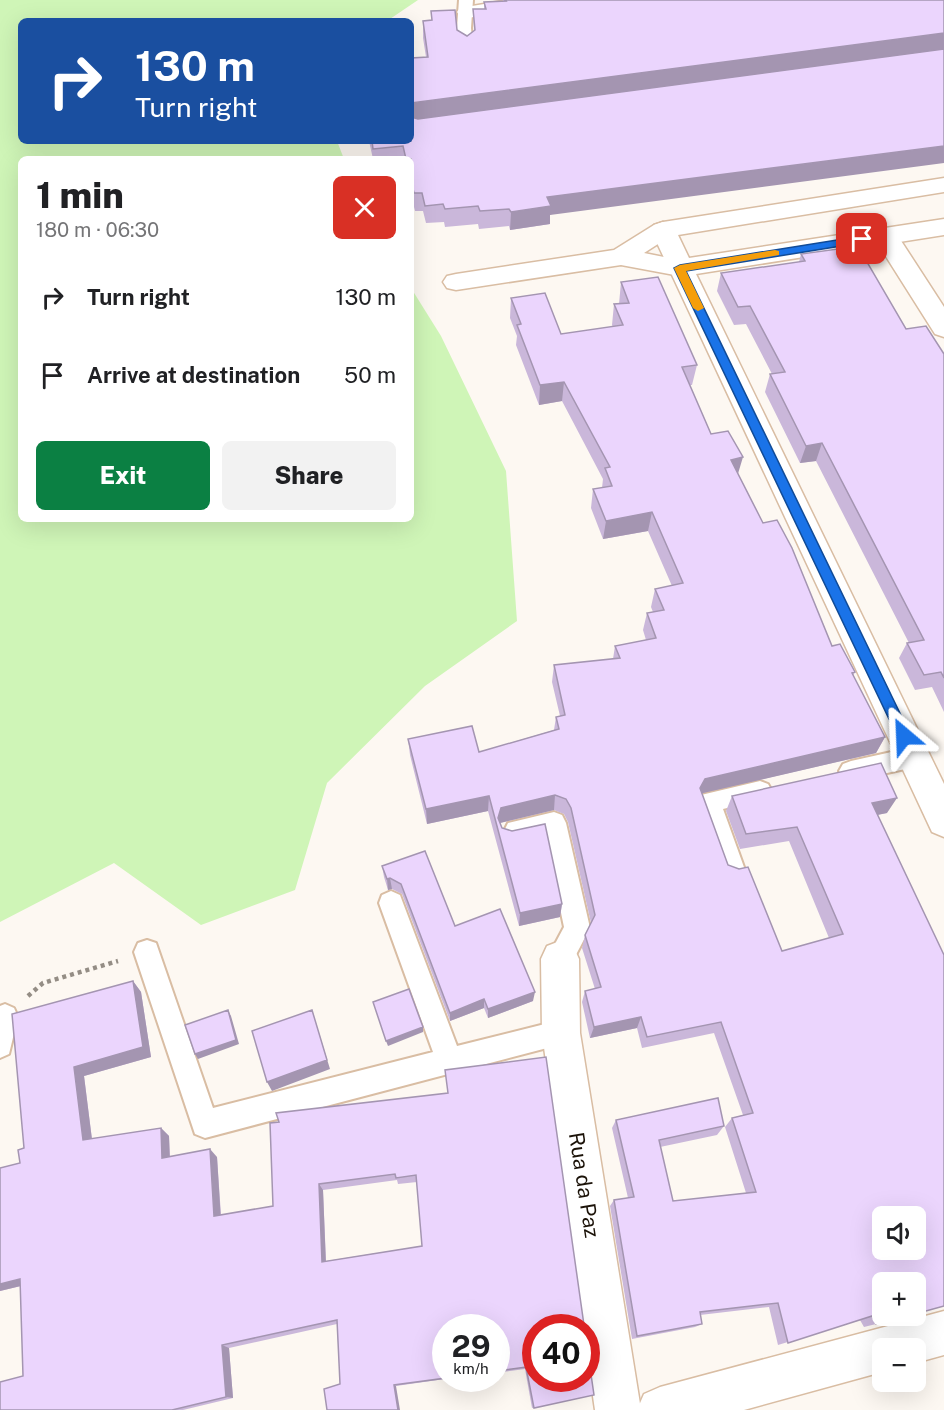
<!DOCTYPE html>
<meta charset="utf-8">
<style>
body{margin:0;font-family:"Public Sans",sans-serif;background:#f2f2f2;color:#202124;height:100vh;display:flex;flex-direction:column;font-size:22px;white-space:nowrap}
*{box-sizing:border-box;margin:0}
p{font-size:20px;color:#757577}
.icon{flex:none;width:33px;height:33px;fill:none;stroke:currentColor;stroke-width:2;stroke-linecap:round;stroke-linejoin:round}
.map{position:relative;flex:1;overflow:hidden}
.panel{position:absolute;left:18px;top:156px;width:396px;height:366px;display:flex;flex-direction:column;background:#fff;border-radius:9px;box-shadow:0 6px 24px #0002}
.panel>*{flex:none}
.top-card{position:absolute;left:18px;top:18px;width:396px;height:126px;border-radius:9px;box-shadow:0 6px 24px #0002;background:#1a4fa0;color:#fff;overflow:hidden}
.buttons{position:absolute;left:872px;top:1206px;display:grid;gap:12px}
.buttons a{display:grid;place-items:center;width:54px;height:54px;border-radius:9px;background:#fff;box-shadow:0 6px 24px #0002;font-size:30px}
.speed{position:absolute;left:432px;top:1314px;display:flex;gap:12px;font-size:30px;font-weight:700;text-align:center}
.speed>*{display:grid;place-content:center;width:78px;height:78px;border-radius:50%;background:#fff;box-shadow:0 6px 24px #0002;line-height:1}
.speed small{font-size:15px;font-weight:400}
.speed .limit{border:9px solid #d22;background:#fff;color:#111}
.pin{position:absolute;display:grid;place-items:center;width:51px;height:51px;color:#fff;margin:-26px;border-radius:12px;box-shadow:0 3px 9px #0006}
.me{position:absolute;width:66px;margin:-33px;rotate:334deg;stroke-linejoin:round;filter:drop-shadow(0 0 4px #0008)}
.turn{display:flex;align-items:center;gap:21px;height:126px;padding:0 18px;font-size:27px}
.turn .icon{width:78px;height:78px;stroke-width:2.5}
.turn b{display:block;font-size:42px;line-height:51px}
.round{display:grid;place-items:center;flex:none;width:63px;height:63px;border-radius:9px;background:#f2f2f2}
.summary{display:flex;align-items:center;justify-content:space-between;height:102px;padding:0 18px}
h1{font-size:36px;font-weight:800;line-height:45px}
.cta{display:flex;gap:12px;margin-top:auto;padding:12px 18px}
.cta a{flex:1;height:69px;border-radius:9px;background:#0b8043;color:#fff;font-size:24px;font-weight:800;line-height:69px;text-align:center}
.cta a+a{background:#f2f2f2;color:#202124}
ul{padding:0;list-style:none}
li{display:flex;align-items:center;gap:18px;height:78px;padding:0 18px}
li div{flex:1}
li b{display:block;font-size:22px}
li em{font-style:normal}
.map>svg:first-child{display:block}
.green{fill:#cff5b7}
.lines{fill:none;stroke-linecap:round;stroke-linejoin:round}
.service-casing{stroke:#d9bda3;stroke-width:4}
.minor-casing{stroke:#d9bda3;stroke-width:3}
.tertiary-casing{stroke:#d9bda3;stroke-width:3}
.path{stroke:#948d85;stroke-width:4.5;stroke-dasharray:4 4;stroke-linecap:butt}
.service{fill:#fff;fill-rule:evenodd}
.minor{fill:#fff;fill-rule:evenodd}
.tertiary{fill:#fff;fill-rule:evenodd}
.wall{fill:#cab7da;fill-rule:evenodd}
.shaded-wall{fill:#a495b1}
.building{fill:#ebd5fd;stroke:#a495b1;stroke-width:1.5;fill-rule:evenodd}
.route{fill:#1a73e8;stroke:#114b97;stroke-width:1.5}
.slow{fill:#f59e0b}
.labels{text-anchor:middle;stroke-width:6;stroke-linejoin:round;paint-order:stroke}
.near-street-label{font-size:21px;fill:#1b1208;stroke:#fff}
</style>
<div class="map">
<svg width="944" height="1410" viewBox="0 0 944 1410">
<rect width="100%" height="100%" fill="#fdf8f2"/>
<path class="green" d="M0 0H418L387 21H21V141H337L344 159H21V519H411V288L441 336 506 471 517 621 425 686 327 783 295 890 201 925 114 863 0 922Z"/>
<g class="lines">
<defs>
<path id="service" d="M459 0H473L471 28 473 48 466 52 459 48 457 28Z
M914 747 922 750 926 757 922 764 914 767 851 781 843 778 839 771 843 764 851 761Z
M760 781 768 784 772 791 768 798 723 809 745 870 742 878 733 881 724 878 697 802 701 795Z
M554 812 562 815 566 823 590 928 569 968 560 971 551 968 547 959 564 927 545 836 516 842 508 839 504 831 508 823Z
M391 891 400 895 403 903 457 1046 561 1020 570 1024 574 1033 570 1042 205 1138 195 1134 134 952 138 943 147 940 156 943 213 1108 433 1052 379 903 382 895Z
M5 1004 14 1008 18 1017 9 1054 0 1058V1006Z"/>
<path id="minor" d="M508 0H561L558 4 551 6 467 18 460 16 457 12 460 8Z
M663 222 672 225 675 230 672 235 644 253 689 262 693 268 689 274 680 276 621 265 456 290 447 288 443 282 447 276 456 274 614 250 654 225Z
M885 228 894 230 944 307V337L935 334 873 236 876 230Z
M560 941 573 946 579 959 580 1033 641 1410H595L586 1349V1328H583L542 1033 541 959 547 946Z"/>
<path id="tertiary" d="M944 178V192L678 235 689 258 944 219V235L696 274 944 784V837L932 832 651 230 654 225 663 222Z
M944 1311V1355L915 1363V1348H882V1372L744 1410H637L644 1394 660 1387Z"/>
</defs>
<use href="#service" class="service-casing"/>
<use href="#minor" class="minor-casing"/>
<use href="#tertiary" class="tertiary-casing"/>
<path class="path" d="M28 996 43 983 118 961"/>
<use href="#service" class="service"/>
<use href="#minor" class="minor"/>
<use href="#tertiary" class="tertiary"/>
</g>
<path class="wall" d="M503 0H944L550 215V224L510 230 509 226 479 229 478 224 445 227 444 222 426 223 423 211H415L411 195V159H373L369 141H411L426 57 423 38V21L432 20 431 11 457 30 467 36 474 31 473 9H484V2L503 1Z
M801 254 906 329 944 354V712L932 687 915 690 899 658 907 643H909L816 461 800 463 765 392 770 374H772L746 324 734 325 717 291 721 273 799 262Z
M621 282 697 365 692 385H690L711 434 738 474 763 523 832 646 855 672 853 676 885 737 876 753 702 793 728 865 782 951 829 938 789 841 740 849 726 811 732 796 887 813 877 815 908 1316 864 1327 860 1320 778 1345 769 1307 700 1315 702 1324 695 1327 632 1339 610 1206 614 1200 628 1198 612 1128 616 1120 724 1126 717 1135 660 1147 673 1201 746 1193 725 1127 732 1118 743 1115 714 1033 642 1048 637 1028 590 1038 582 1002 585 991 595 989 582 948 585 935 591 923 568 822 564 814 554 810 500 823 502 828 562 904 560 917 519 926 488 811 427 824 410 755 408 739 479 752 554 730 556 717 560 716 552 682 554 665 613 659 615 646 646 640 643 630 647 613 653 612 651 607 655 589 672 586 648 531 603 539 591 508 593 489 602 488 603 479 562 401 539 405 516 345 517 336 510 318 511 298 561 334 613 327 612 325 614 304H619Z
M382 866 455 926 533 1001 488 1018 484 1008 450 1021 402 894 392 889 388 890 384 877Z
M133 981 141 992 151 1057 84 1076 92 1139 161 1128 169 1136 170 1157H217L221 1215 273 1206 447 1093 587 1347 594 1395 532 1408 525 1369 496 1373V1328H446V1378H452L396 1386 340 1384 337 1324 229 1348 233 1398 183 1410H0L23 1376 21 1286 0 1291V1168L20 1163ZM397 1180 398 1184 417 1182 422 1246 326 1261 323 1190Z"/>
<path class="shaded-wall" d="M944 33V50L411 121V103Z
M944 146V163L550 215V224L510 230 511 212 547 197Z
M564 382 562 401 539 405 540 385Z
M822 443 816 461 800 463 806 446Z
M743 457 737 477 731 460Z
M652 512 648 531 603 539 606 521Z
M885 737 876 753 699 794 700 788 705 779Z
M555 795 554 810 500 823 498 818 501 808Z
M489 796 488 811 427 824 426 809Z
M897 798 887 813 862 818 872 803Z
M390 878 392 889 388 890 387 879Z
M562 904 560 917 519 926 520 913Z
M133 981 141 992 151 1057 84 1076 93 1148 83 1140 74 1067Z
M535 992 533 1001 488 1018V1009Z
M484 999V1008L450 1021V1013Z
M228 1010 231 1016 239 1044 198 1059 195 1054Z
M312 1010 330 1069 272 1091 267 1082Z
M641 1017 637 1028 590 1038 594 1027Z
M423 1027V1032L388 1046 386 1041Z
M161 1128 169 1136 170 1165 162 1158Z
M210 1149 217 1157 221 1221 214 1216Z
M319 1184 323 1190 326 1266 322 1262Z
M20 1279 33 1283 0 1291V1284Z
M222 1345 229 1348 233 1398 226 1397Z
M394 1385 396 1386 400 1410H398Z"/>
<path class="building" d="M505 0H944V33L411 103V58L428 57 423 21 432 20 431 11 455 10 457 30 467 36 475 30 473 9H486L484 2 506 1Z
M944 49V146L547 197 551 206 511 212 509 209 480 211 478 206 445 209 443 204 425 206 422 193H414L411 181V159H406L403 146 373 149 372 141H411V117L418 119Z
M845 248 848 252 860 250 906 329 926 326 944 354V678L941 672 924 675 907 643 924 640 822 443 806 446 770 374 785 372 750 306 738 307 721 273 805 261 801 254Z
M658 277 697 365 682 367 711 434 728 431 743 457 731 460 763 523 777 520 792 548 832 646 840 644 855 672 852 673 885 737 705 779 700 788 728 865 739 869 748 867 782 951 843 934 797 827 746 834 732 796 881 763 897 798 872 803 944 955V1306L915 1314V1282H882V1316H908L876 1324 872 1316 788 1343 778 1303 700 1312 702 1324 637 1336 614 1200 634 1197 616 1120 718 1098 724 1126 659 1140 673 1201 756 1192 732 1118 753 1113 721 1022 647 1037 641 1017 594 1027 585 991 601 987 585 935 595 915 571 808 566 799 555 795 501 808 498 818 502 828 512 831 545 824 562 904 520 913 489 796 426 809 408 739 472 726 479 752 559 729 556 717 565 715 554 665 620 658 615 646 656 638 647 613 664 610 655 589 683 583 652 512 606 521 593 489 612 486 605 468 610 467 564 382 540 385 517 325 521 324 511 298 545 293 561 334 623 325 614 304 629 303 621 282ZM882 1216H915V1250H882Z
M425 851 455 926 500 909 535 992 488 1009 484 999 450 1013 401 884 390 878 387 879 382 866Z
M133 981 143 1047 74 1067 83 1140 161 1128 162 1158 210 1149 214 1216 273 1206 270 1123 279 1122 276 1113 448 1093 445 1070 546 1057 584 1325 587 1327V1347L594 1395 534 1408 526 1367 496 1371V1328H446V1378L394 1385 398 1410H327L324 1389 340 1384 337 1320 222 1345 226 1397 172 1410H0V1382L23 1376 20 1279 0 1284V1168L20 1163 18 1150 24 1148 12 1014ZM395 1174 396 1178 416 1175 422 1246 322 1262 319 1184ZM536 1328H586V1378H536Z
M409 989 423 1027 386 1041 373 1002Z
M228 1010 236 1040 195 1054 185 1025Z
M312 1010 327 1060 267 1082 252 1031Z"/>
<path class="route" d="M862 236 866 237V242L686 271 911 736 909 740H899L674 268 680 265Z"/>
<path class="slow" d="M775 250 779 251V255L686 271 704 308 698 311 693 308 674 268 680 265Z"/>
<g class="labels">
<g class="near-street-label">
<text transform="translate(584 1185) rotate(81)" y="7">Rua da Paz</text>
</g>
</g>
</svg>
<div class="buttons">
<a><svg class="icon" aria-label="sound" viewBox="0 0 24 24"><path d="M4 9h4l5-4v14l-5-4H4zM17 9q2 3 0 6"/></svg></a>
<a>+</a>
<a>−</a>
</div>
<div class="speed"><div>29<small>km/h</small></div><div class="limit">40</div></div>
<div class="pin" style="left:862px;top:239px;background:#d93025"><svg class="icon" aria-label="arrive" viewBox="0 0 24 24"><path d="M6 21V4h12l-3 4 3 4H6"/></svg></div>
<svg class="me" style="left:904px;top:736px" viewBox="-20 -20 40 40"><path d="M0-17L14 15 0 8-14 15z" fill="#1a73e8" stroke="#fff" stroke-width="4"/></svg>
<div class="top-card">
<div class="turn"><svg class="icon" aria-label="right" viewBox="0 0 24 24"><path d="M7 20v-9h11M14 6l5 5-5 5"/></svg><div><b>130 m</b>Turn right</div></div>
</div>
<section class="panel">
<div class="summary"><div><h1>1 min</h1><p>180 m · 06:30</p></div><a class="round" style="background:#d93025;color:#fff"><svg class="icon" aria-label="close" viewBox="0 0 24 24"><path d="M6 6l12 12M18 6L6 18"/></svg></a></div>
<ul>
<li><svg class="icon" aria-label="right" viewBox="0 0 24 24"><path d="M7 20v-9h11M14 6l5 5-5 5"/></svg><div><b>Turn right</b></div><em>130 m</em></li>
<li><svg class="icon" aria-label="arrive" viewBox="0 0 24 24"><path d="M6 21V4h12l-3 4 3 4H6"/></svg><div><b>Arrive at destination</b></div><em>50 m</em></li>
</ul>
<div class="cta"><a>Exit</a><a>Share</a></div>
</section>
</div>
